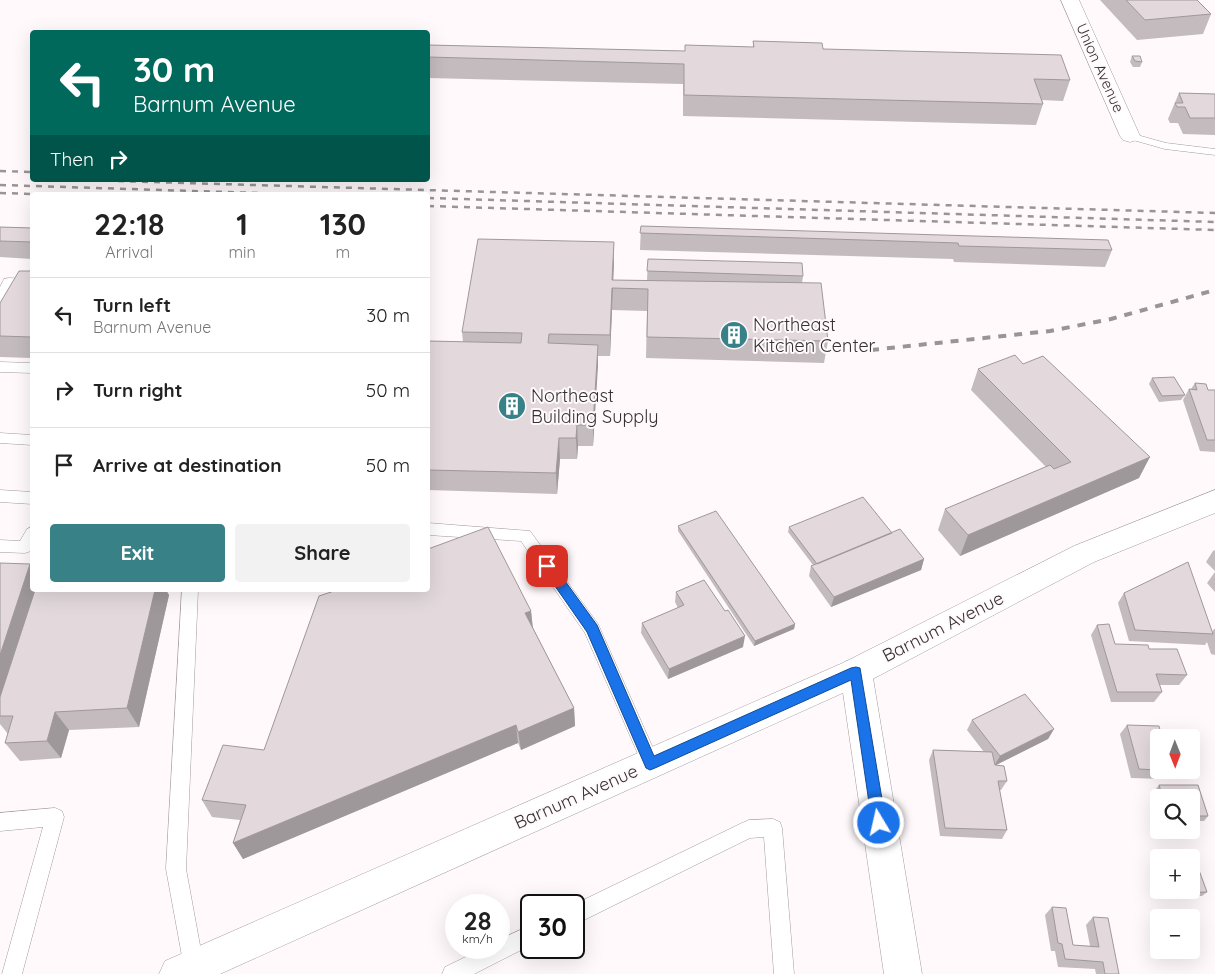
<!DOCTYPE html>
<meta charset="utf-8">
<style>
body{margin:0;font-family:Quicksand,sans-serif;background:#f2f2f2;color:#222;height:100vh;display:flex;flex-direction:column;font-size:19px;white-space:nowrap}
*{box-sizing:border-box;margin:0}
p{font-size:16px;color:#767676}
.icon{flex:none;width:28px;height:28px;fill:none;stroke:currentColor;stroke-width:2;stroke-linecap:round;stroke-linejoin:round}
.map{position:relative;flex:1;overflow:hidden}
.sheet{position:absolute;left:30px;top:192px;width:400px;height:400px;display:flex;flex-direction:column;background:#fff;border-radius:5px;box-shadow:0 5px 20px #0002}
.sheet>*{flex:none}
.hud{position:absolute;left:30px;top:30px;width:400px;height:152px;border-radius:5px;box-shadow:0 5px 20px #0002;background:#00695c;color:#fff;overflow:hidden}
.needle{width:32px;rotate:179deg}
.fabs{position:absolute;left:1150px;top:729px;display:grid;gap:10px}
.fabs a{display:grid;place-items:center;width:50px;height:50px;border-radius:5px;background:#fff;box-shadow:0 5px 20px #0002;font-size:25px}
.speed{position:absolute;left:445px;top:894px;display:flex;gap:10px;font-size:25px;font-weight:700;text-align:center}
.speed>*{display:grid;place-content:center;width:65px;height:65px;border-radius:50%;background:#fff;box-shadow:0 5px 20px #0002;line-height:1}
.speed small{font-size:12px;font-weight:400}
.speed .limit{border:2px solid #111;border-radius:8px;background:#fff;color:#111}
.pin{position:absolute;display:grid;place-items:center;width:42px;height:42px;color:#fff;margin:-21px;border-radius:10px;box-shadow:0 2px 8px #0006}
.me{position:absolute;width:55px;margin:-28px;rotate:351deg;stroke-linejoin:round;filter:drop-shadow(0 0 4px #0008)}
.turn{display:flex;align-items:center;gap:18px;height:105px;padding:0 20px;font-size:22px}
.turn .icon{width:65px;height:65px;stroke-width:2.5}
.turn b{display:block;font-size:35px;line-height:42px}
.then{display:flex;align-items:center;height:48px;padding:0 20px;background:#0003;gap:10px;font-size:19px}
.eta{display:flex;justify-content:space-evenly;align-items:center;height:85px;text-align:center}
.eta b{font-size:30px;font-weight:700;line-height:35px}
.button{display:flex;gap:10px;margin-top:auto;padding:10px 20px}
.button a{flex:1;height:58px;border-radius:5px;background:#388186;color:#fff;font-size:20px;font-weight:700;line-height:58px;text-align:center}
.button a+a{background:#f2f2f2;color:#222}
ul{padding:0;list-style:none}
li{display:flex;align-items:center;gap:15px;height:75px;padding:0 20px;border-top:1px solid #e0e0e0}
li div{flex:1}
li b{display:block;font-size:19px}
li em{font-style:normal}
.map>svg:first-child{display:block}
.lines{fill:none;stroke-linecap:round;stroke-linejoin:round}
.lane-casing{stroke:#a39b9e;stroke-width:1}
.street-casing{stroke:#a39b9e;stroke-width:1}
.secondary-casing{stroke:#a39b9e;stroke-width:1}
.lane{fill:#fff;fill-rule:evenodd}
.street{fill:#fff;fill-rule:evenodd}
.secondary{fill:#fff;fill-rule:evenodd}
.rail-far1{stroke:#999496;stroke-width:2.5;stroke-dasharray:6 6;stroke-linecap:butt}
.rail{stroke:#999496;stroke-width:4;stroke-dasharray:8 8;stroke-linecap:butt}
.wall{fill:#c3bbbe}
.shaded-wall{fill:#9f989b}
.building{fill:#e3d9dd;stroke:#9f989b}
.route{fill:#1a73e8;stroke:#114b97}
.labels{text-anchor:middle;stroke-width:4;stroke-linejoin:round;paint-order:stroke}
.far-street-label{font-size:15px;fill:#353233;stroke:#fff9fc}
.poi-label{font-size:18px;fill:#353233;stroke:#fff9fc;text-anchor:start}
.street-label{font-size:18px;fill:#353233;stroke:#fff9fc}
</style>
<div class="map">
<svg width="1215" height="974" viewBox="0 0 1215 974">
<rect width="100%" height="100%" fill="#fff9fc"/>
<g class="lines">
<defs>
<path id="lane" d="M1130 133 1166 143 1215 149V155L1165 149 1126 138 1124 136Z
M9 278 32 279V287L13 286 5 301 0 302V287L4 279Z
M0 362 32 363V373L0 372Z
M0 433 32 435V445L0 443Z
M0 490 32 492V504L0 502Z
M428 523 530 531 598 624 660 764 657 770 651 772 645 770 585 633 521 541 428 535Z
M32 527V548L31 551 25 553 0 552V540L20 541 27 529Z
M182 590H198L186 869 204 967 201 974H187L184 967 166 869Z
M55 808 62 811 64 817 22 974H2L43 827 0 831V813Z
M773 819 780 822 782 828 794 974H774L764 837 750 838 574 925 573 905 742 823 749 820Z
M531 925V945L474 974H442L445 967 484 948H499V940Z"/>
<path id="street" d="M1061 0H1079L1140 136 1137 140 1130 142 1123 140 1120 136Z
M856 658 867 662 872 672 922 974H884L840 672 845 662Z"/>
<path id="secondary" d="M1215 490V513L1094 562 867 682 220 974H159L165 961 845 662 1074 546Z"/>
</defs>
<use href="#lane" class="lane-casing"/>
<use href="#street" class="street-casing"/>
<use href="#secondary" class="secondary-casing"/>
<use href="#lane" class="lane"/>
<use href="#street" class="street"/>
<use href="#secondary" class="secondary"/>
<path class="rail-far1" d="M0 171 32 172
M82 180 1215 213
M0 185 323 195
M0 193 65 195
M428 198 1215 222
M428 206 1215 230"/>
<path class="rail" d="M871 350 1050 331 1111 319 1215 290"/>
</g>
<path class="wall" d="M1100 0H1197L1211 14 1203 34 1137 40Z
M753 41 1070 80 1063 101 1042 100 1043 104 1036 125 683 116V84L428 78V45L684 51 753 47Z
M1132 56 1142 62 1140 67H1133L1130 62Z
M1179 93 1215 94V135L1183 134 1178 123H1170L1168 119Z
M641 226 1112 250 1105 267 954 262 953 259 640 250Z
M0 227 32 228V259L0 257Z
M614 242 613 280H647L648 259 803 276 802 283 828 341 824 363 646 358 647 311 612 310 610 356H598L593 446H578L577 459H560L557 494 428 490V341L463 342 462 332Z
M32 271V358L0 357V303Z
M978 369 1139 478 960 556 938 530 945 509 1046 467 971 390Z
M1152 378 1185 395 1181 400 1159 402 1149 384Z
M1195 383 1208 390H1215V452L1200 451 1183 400 1189 389H1191Z
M678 526 795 624 794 629 754 646 678 531Z
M789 527 892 533 924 559 921 570 831 607 809 576 811 566 813 565 788 532Z
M1215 550V571L1206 562 1213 551Z
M0 563 32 590H166L169 595 139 727 69 730 61 758 20 761 5 743 8 734 0 724Z
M1215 572V592L1207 583Z
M676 592 743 647 668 679 641 633 642 623 678 608 675 602Z
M1124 593 1212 632 1214 629H1215V655L1211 654 1207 642 1205 645 1129 641 1118 603Z
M531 611 533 628 574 708 575 726 521 750 518 743 243 859 233 843 240 820 212 817 202 800 264 750Z
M1097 625 1115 644 1149 649 1187 675 1179 685H1159L1162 692 1154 702H1111L1091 635Z
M972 720 1054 729 1048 739 996 765 1007 781 1001 790H999L1007 830 1002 839 940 836 929 760 933 750 984 752 967 730Z
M1127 725 1171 770 1163 779 1131 778 1120 734Z
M1159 785H1198L1208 816 1204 821H1191V798H1159V800L1156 789Z
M1156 855 1207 892 1202 896 1165 897 1163 890H1191L1159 858V878L1152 859Z
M1052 907 1073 945 1090 946 1086 925 1093 917 1119 974H1096L1095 969 1058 967 1055 951H1051L1045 915Z"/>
<path class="shaded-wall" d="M614 242V264L610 356V335Z
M598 345V366L593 446V425Z
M577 425 578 446 577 459 576 438Z
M559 438 560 459 557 494 556 473Z
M1150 457 1139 478 960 556 968 535Z
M924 559 921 570 831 607 834 597Z
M30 564 32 568V590H41L0 716V655Z
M155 590H166L169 595 139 727 127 708Z
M531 611 533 631 525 613Z
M795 624 794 629 754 646 755 641Z
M745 636 743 647 668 679 669 669Z
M574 708 575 726 521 750 518 732Z
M55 712 69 730 61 758 47 741Z
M516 725 518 743 243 859 233 843Z
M1054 729 1048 739 994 766 1000 756Z"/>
<path class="building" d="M1126 0H1197L1211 14 1145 20Z
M753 41 822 43 823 49 1061 55 1070 80 1034 79 1043 104 684 95V64L428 57V45L685 51V45L754 47Z
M1132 56H1140L1142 62 1135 61Z
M1179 93 1215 94V118H1190L1185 107H1177L1175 103H1183Z
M641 226 1108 240 1112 250 959 246 958 243 640 233Z
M0 227 32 228V242L0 241Z
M478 239 614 242 612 280 821 283 828 341 647 337 648 289 612 288 610 335 549 334 548 343 598 345 593 425H577L576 438H559L556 473 428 470V341L521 343 522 333 462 332Z
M648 259 802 263 803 276 647 271Z
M19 271H32V337L0 336V303Z
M1015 355 1023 364 1043 356 1150 457 968 535 945 509 1050 465 1054 469 1071 462 978 369Z
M1174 377 1185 395 1162 396 1152 378Z
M1195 383 1206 384 1208 390H1215V440H1207L1189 389 1197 390Z
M863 497 892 533 817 564 789 527Z
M716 511 795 624 755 641 678 526Z
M488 527 531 611 525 613 574 708 518 732 516 725 233 843 246 805 202 800 223 745 264 750 319 596 337 590H428V549Z
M900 529 924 559 834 597 811 566Z
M1188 562 1213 634 1135 630 1124 593Z
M0 563 30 564 0 655Z
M704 580 725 611 728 610 745 636 669 669 642 623 684 605 676 592Z
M35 590H155L127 708 55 712 47 741 5 743 13 716H0V697Z
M1109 624 1115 644 1148 645 1149 649H1177L1187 675 1156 674 1162 692H1117L1097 625Z
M1025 694 1054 729 1000 756 972 720Z
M1127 725 1159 726 1162 738H1159V770L1139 769Z
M933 750 992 752 995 765 1004 766 1007 781H998L1007 830 945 828Z
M1159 785H1198L1208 816H1191V798H1163Z
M1193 854 1207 892 1170 893 1169 890H1191V858H1159V862L1156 855Z
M1052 907 1066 908 1073 945 1099 947 1093 917 1108 918 1119 974H1105L1103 962 1065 959 1062 944 1058 943Z"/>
<path class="route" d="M547 561 552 563 597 625 654 756 851 668 856 667 860 668 886 823 884 828 879 830 874 828 872 823 851 680 655 768 650 770 646 768 587 632 541 566 543 563Z"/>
<defs>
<symbol id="building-disc" viewBox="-11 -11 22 22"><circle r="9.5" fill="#388186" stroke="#fff9fc"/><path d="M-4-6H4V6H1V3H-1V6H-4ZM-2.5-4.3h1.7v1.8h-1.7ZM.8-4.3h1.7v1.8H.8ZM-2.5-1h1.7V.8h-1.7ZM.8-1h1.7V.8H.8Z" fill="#fff"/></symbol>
</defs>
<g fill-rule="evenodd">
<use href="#building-disc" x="718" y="319" width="32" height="32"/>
<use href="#building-disc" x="496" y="390" width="32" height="32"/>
</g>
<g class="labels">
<g class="far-street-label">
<text transform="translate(1100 68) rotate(66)" y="5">Union Avenue</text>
</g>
<g class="poi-label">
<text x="753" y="331">Northeast<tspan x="753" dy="21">Kitchen Center</tspan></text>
<text x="531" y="402">Northeast<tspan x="531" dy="21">Building Supply</tspan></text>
</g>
<g class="street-label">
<text transform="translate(943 627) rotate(-27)" y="6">Barnum Avenue</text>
<text transform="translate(576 797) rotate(-24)" y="6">Barnum Avenue</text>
</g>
</g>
</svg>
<div class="fabs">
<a><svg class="needle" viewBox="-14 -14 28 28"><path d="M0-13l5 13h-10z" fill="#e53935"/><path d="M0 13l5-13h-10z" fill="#767676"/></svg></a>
<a><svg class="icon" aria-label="search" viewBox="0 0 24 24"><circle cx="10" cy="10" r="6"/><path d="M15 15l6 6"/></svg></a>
<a>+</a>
<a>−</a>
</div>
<div class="speed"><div>28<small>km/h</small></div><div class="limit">30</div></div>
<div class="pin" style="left:547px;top:566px;background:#d93025"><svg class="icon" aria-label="arrive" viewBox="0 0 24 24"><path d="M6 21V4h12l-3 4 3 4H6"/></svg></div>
<svg class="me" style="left:879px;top:823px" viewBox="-20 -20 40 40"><circle r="17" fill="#1a73e8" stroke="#fff" stroke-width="3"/><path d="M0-11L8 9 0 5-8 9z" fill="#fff"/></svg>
<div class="hud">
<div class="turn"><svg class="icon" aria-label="left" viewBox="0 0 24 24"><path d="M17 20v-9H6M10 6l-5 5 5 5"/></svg><div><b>30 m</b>Barnum Avenue</div></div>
<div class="then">Then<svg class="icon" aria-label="right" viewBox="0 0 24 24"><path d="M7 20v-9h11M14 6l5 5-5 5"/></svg></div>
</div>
<section class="sheet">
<div class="eta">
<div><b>22:18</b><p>Arrival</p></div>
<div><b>1</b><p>min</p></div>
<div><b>130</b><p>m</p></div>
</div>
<ul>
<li><svg class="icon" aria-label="left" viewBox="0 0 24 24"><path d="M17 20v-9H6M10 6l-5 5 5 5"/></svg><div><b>Turn left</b><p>Barnum Avenue</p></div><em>30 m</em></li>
<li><svg class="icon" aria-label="right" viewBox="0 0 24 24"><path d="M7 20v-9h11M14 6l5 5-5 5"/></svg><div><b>Turn right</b></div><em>50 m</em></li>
<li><svg class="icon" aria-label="arrive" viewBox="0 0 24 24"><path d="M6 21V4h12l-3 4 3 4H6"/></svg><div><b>Arrive at destination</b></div><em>50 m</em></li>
</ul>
<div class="button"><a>Exit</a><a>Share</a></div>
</section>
</div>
